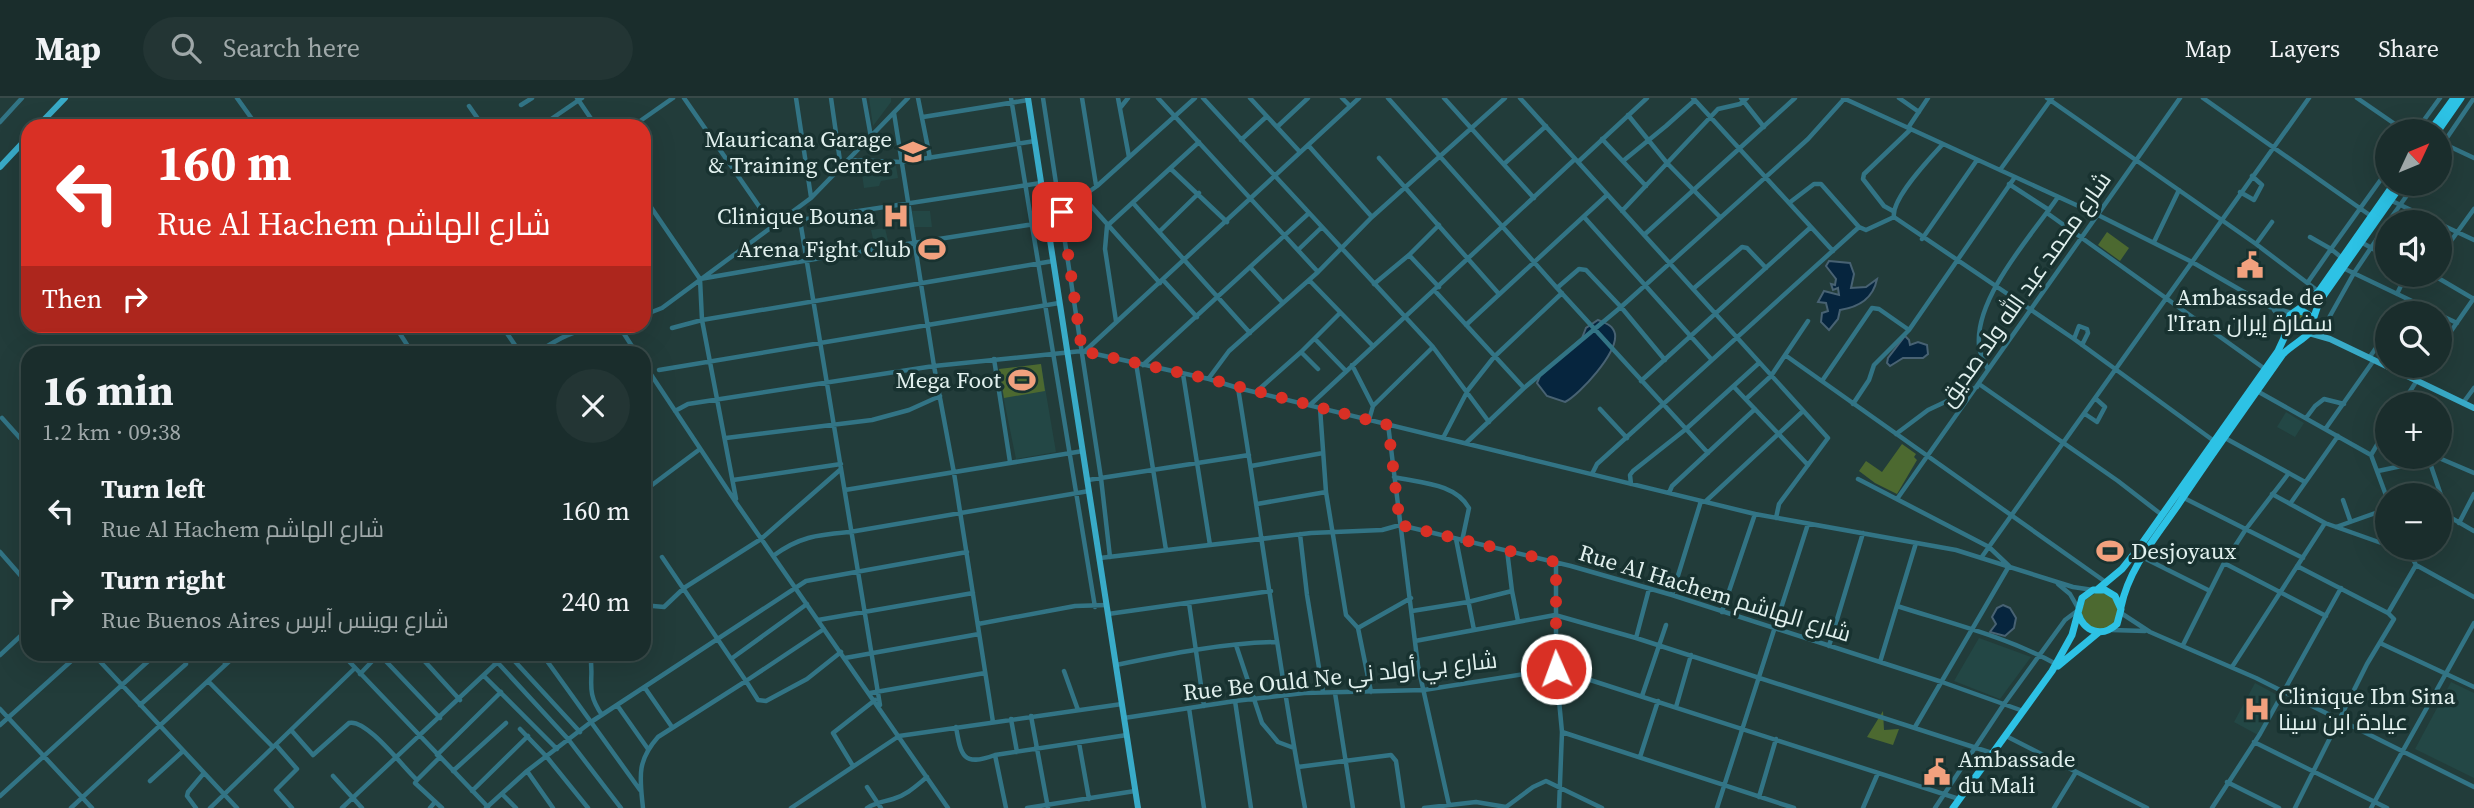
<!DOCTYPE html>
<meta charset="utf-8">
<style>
body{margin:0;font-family:"Source Serif 4",Cairo,serif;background:#233534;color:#f1f3f6;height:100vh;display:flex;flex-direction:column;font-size:26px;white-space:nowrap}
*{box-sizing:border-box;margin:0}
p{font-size:23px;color:#9fa8a9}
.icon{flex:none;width:38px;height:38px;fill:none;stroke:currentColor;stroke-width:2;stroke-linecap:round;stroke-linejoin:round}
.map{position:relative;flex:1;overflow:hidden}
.details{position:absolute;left:21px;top:248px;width:630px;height:315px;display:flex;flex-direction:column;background:#1a2d2c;border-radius:21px;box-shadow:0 7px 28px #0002,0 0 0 2px #384948}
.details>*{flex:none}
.top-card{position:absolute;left:21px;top:21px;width:630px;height:214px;border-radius:21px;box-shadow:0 7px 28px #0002,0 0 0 2px #384948;background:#d93025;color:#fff;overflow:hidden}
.needle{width:46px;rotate:46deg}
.fabs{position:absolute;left:2375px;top:21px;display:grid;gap:14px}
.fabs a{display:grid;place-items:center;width:77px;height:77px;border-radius:50%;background:#1a2d2c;box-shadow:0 7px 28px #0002,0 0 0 2px #384948;font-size:35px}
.pin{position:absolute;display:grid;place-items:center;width:60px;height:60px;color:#fff;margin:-30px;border-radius:14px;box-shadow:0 4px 10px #0006}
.me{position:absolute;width:77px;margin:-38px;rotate:358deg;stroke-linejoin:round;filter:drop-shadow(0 0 5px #0008)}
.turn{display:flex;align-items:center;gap:24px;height:147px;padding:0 21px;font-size:32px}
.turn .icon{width:91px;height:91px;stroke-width:2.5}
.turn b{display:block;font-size:49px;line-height:60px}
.then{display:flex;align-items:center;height:66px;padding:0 21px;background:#0003;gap:14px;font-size:26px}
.round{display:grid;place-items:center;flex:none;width:74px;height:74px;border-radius:37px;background:#233534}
.overview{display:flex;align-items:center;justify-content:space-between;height:119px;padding:0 21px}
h1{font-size:42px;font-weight:700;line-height:52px}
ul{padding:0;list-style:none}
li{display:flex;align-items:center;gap:21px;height:91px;padding:0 21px}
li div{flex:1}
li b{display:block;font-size:26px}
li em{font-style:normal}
header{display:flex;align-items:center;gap:42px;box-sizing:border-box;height:98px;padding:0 35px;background:#1a2d2c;border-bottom:2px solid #384948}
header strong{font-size:33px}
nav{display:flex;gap:38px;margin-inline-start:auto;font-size:24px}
.search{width:490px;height:63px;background:#233534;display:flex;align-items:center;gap:18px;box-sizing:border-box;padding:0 24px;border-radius:38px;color:#9fa8a9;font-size:26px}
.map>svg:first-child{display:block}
.built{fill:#234745}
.green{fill:#4c6930}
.water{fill:#06253e;stroke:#486273;stroke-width:2}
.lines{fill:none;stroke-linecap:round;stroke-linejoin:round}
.minor{stroke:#327485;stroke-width:4.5}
.major{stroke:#39abc8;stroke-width:6}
.highway{stroke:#2dc2e5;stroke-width:7}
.route{stroke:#d93025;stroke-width:12;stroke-dasharray:0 21.6}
.labels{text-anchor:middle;stroke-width:7;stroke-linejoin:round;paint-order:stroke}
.poi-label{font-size:23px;fill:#e1f0ee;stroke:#183230;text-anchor:end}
.street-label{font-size:23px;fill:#e1f0ee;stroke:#183230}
</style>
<header>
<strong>Map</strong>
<div class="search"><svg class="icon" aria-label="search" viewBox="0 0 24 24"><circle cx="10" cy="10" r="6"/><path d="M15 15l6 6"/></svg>Search here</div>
<nav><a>Map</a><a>Layers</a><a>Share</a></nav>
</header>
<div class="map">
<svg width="2474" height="710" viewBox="0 0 2474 710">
<rect width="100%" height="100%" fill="#223c3a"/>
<path class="built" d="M869 0H891V4L873 28Z
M921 48 923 58 905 61 903 51Z
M896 68 898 80 881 83 879 88 864 90 861 69Z
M904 111 906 121 887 124 886 114Z
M912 113H930L932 129H914Z
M885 130 888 143 874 145 871 132Z
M1041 266 1056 354 1016 361 998 273Z
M2286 314 2304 325 2295 339 2277 329Z
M1979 540 2031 559 2000 601 1954 583Z
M2451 584 2474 595V680L2415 651Z
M2255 585 2279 598 2258 637 2234 624Z"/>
<path class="green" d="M2107 134 2129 150 2120 163 2098 147Z
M2290 226a10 10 0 1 1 20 0a10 10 0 1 1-20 0Z
M1041 266 1045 293 1004 300 999 271Z
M1902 346 1916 356 1914 359 1917 362 1897 396 1875 385 1859 373 1866 363 1882 374Z
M2097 494 2110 497 2119 507C2113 531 2115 531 2090 531L2081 515 2085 502Z
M1883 613 1884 632 1899 631 1893 647 1867 639Z"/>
<path class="water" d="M1829 163 1850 165 1854 176 1851 190 1866 189 1877 181C1873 201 1859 209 1840 212L1838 221 1829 232 1821 224 1822 215 1828 213 1826 205 1818 204 1824 193 1839 197 1838 190 1833 192 1831 186 1835 187 1836 181 1826 168Z
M1598 222C1605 225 1613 227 1615 236 1618 255 1580 296 1565 304L1547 298 1537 285 1540 278 1582 240 1586 230Z
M1905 238 1909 242 1910 247 1918 244 1927 247 1928 256 1923 260H1903L1890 268 1887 265 1888 260Z
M2003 507 2010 510 2016 520 2014 530 2005 538 1990 534 1996 526 1992 519 1997 510Z"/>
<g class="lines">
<path class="minor" d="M237 0 257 28
M577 0 596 28
M684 0 772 127
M796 0 811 99
M831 0 841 70
M864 0 871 39
M918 0 930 60
M1011 0C1040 169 1066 339 1095 509
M1043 0 1101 380 1110 459
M1082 0 1096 87
M1118 0 1129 59
M1158 0 1318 174
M1203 0 1433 249 1489 324
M1250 0 1300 54
M1342 0 1350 8
M1388 0 1557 190 1708 355
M1444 0 1534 100
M1520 0 1828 340 1779 406 1776 420
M1693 0 1833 153
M1741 0 1764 29
M1843 0 2098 117 2192 164 2270 209 2292 215
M1899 0 1919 14
M2047 0 2256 146 2318 193
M2203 0 2371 118
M2357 0 2405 33
M521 7 532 0
M469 8 483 28
M1120 10 1128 0
M1628 17 1667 65 1720 119
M923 19 1028 2
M0 24 22 0
M541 28 582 0
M633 28 673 0
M1277 29 1308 0
M1908 30 1928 0
M2416 33 2440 0
M1602 41 1646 88
M1241 42 1266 19
M2440 44 2474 60
M1943 46C1930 60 1891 101 1894 119L2074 241 2214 343
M1308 47 1372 119
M2440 50 2474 0
M1379 60 1499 196
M849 62 902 64 1035 43
M1623 63 1666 28 1695 2
M1578 64 1647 0
M1504 66 1546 28
M1171 71 1227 124
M2000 72 2052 0
M2009 86 2049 112
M2240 94 2254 102 2262 87 2252 78
M644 99 700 181 702 222 736 401
M1083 99 1160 185
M2390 102 2436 124
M1133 105 1250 235
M1789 105 1814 86H1821L1859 129 1866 132 1894 119
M1622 113 1718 11 1740 6 1747 0
M1893 113 1884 108 1863 81 1864 76 1911 31
M790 115 800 122 1041 85
M2047 115 2265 271
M1584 119 1712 262
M800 122 880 607
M2388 124 2415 86
M2440 126 2474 142
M1160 133 1199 95
M1644 137 1795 0
M1922 141 1977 62
M2154 144 2179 92
M2361 144 2387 159
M2256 146 2272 124
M1298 152 1322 129
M1409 157 1439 189
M2440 158 2474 111
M2342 160 2331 151 2387 73
M1250 169 1283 205
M2343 170 2437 215
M2433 177 2474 201
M700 181 850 155 1047 124 1097 88 1195 0
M1163 182 1197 219
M1309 182 1373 248
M2308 184 2331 151 2310 139
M1374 186 1409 157 1439 127
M1557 190 1579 171 1586 172 1621 209 1665 262
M1693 191 1742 149 1747 150 1766 170
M1435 193 1524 290
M2397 196 2406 177
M2274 212 2286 226
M2400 215 2409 202
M644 217 662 210 811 100 908 0
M2440 217 2457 225
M1116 223 1105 151 1107 128 1199 44
M1466 227 1607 97
M395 228 413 256
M502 228 521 256
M619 228 637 256
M672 230 702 222 1053 163
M2321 234 2354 175 2387 126
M1315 241 1346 273
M2074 241 2079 228 2087 231 2088 235 2082 247
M2440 249 2474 200
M1085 253 1359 0
M1301 254 1318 271
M535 256C562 238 572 233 604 228
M1785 257 2107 485
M2369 260 2387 234
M994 261 1010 364
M1136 265 1166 452
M644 266 737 406 948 710
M1143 267 1309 115
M1352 267 1373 308
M659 272 1059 205
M1988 272C1985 264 1979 255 1979 247 1975 199 2032 137 2058 99
M1183 276 1210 447
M1209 280 1229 253 1318 174 1372 119 1505 0
M1641 283 1811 129
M1822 283 1872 210 1879 211 1909 232
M1979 286 2118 383 2162 417
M1734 289 1808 367
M1238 290C1261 430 1279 571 1305 710
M2257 293 2371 357 2387 400
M1256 294 1301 254 1340 215
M1746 301 1771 278 1808 223
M2463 305 2474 290
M1853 306 1869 282 1874 267 1909 232 2015 79
M2402 306 2426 268
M1310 307 1575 61
M1600 311 1627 340
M675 313 688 306 934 268 894 15
M2085 316 2097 324 2105 309 2095 300
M2 320 28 349
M2306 320 2315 308 2324 301 2344 306
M1369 322 1373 308 1433 249
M1388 326 1418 568 1449 707
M2326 330 2374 262
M1896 336 1928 312 1977 289
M726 340 872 322 909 312 940 298
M1443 340 1468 292 1494 259 1562 195
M2225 340 2305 384
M1466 345 1524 290 1621 209 1808 41 1844 1
M2371 357 2387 330
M2429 362 2448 418 2474 433
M1251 368 1323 355
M2378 373 2439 360 2474 375
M1592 376 1597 366 1859 129
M1394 379C1420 385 1455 385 1469 410L1462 443
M1858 381 1989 449 2009 468 1915 629
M733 382 841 366
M1088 382 1249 357
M1631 386 1630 377 1633 373 1686 331 1759 265
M845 392 1083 353
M644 393 700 351
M1326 394 1346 517 1358 530 1371 594
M1669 395 1672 388 1755 311
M2272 396 2325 425 2387 447
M2184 400 2303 460
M1897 401 2180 0
M2343 402 2350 422
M1706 403 1803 313
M1257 406 1326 394 1320 310
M2290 406 2338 338
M2459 425 2474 396
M2336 429 2387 411
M1300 436 1307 497 1323 594
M1456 441 1474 532
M2407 450 2416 467 2474 499
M0 454 28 486
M773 458C800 438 818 437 850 434L1089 393
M662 459 746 583 824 531
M2142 459 2210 493
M1100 460 1311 435 1382 432 1400 427 1571 468 1672 497 1942 584 2023 613
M1981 460 2309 0
M1556 464V571L1562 634 1559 710
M2224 465 2326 518
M2058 486 2070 496 2078 510
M1512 493 1518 523
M1672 497 1701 403
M1189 505 1204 608
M653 508 664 509 684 490 761 441 841 371
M1897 508C1950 525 2007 539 2056 566
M1412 513 1468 504 1512 493 1507 452
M1722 514 1755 416
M2121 515 2150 534 2256 580 2474 689
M2388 515 2416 467
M1108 516 1271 493
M818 522 973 495
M978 526 1075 508 1107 507
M1358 530 1411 500
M2112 532 2145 533
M1636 540 1649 491
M1415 543 1555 517 1636 540 1992 655
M2380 545 2474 589
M1236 547 1262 625 1278 644 1294 650
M2183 547 2224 465 2246 431 2289 375
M1829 548 1863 435
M93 556 237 710
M218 556 226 566
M342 556 488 709
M379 556 440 620
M418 556 460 602
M487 556 496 566
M508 556 580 634
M542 556 640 692
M590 556C595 583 584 591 602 617
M0 557 28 531
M845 560 979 536
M731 561 807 506
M1880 564 1916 445
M498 565 568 641 621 710
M1116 567C1169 556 1223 545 1277 544
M2232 569 2325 425
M1064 573 1078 612
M360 576 379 556
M484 578 557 651
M208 583 273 649
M645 590 672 629
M870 595 985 575
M1335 595 1353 710
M1642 598 1666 527
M1235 603 1251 710
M140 607 186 566
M617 607 648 651
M1676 609 1691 557
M1189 610 1204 710
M0 611 92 710
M1031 618 1048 710
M1124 620 1235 603 1304 595 1424 592 1556 571 1959 701
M1011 621 1017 654
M993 624 954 375 934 268 1082 253 1209 281 1238 290 1755 416 1956 452 2073 489 2093 492
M0 627 79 556
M956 629C961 658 963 669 995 657L1127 637
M520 631 546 658 588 710
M291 632 313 657 349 625C366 620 403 669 417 682L415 685 442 710
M1562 634 1794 710
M2006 638 2147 710
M2254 644 2387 710
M1079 645 1089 701
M276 647 297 671 276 692 292 710
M437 657 501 594
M995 657 1006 710
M1640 659 1658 603
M853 668 833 635 875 602
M1298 669 1391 657 1396 663 1403 710
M453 673 506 625
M527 673 553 710
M333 678 362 710
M417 682 440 659
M150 683 183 653
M2227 684 2279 710
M867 689 881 710
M472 693 528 638
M502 696 516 710
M0 698 156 556
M1759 699 1776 641
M71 710 237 556
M196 710 187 698 188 694 204 675
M210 710 355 570
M342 710 506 556
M430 710 435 704
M486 710 527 673 591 624 806 483 967 454
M643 710C640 680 636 664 658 639L746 583 758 602 766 603 807 581 841 554
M791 710 899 638 1122 606
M867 710C876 704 883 704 893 701 907 697 917 687 927 679
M1027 710 1135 693
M1424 710 1476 704 1506 709 1533 689 1546 683 1602 710
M1717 710 1808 426
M1863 710 1878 675
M1935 710 2004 606 2065 522 2077 513
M2054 710 2076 674
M2212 710 2260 636 2341 490
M2295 710 2367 566 2394 521 2388 515 2297 468
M2371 710 2474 525"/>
<path class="major" d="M1028 0 1138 710
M38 28 65 0
M0 69 28 39
M2309 235 2330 241 2474 310"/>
<path class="highway" d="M2430 33 2454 0
M2438 33 2461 0
M2313 222 2319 204 2402 86
M2098 491 2122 471 2138 451 2278 253 2284 240 2290 217 2307 205 2319 193 2394 86
M2121 509C2129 470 2156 439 2178 407 2212 356 2248 306 2283 256 2291 248 2307 239 2311 233 2318 222 2308 214 2298 213
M2058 568 2099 534
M1953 710 2052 573 2072 537 2082 500 2093 492H2105L2115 498 2121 511 2117 526C2102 540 2084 534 2078 515"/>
</g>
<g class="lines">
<path class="route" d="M1062 114 1082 253 1209 281 1388 327 1400 427 1556 464V571"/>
</g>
<defs>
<symbol id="university-bare" viewBox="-9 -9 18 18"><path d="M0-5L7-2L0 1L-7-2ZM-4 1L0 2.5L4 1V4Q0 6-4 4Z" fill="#f2a17e" stroke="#183230" stroke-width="2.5" paint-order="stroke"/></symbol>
<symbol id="hospital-bare" viewBox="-9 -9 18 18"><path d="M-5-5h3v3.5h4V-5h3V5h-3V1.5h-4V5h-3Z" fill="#f2a17e" stroke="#183230" stroke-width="2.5" paint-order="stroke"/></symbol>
<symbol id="stadium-bare" viewBox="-9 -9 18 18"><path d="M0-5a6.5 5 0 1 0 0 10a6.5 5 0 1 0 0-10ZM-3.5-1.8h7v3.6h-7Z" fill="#f2a17e" stroke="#183230" stroke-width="2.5" paint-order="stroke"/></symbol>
<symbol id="civic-bare" viewBox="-9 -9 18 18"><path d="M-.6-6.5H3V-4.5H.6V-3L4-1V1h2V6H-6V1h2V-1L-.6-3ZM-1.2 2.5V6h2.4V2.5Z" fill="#f2a17e" stroke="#183230" stroke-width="2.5" paint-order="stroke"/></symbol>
</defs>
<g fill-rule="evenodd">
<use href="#university-bare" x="894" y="35" width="38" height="38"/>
<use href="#hospital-bare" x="877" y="99" width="38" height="38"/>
<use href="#stadium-bare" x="913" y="132" width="38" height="38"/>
<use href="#civic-bare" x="2231" y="148" width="38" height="38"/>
<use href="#stadium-bare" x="1003" y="263" width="38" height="38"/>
<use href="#stadium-bare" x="2091" y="434" width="38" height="38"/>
<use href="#hospital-bare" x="2238" y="592" width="38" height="38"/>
<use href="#civic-bare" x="1918" y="655" width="38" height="38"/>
</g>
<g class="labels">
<g class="poi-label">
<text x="892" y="49">Mauricana Garage<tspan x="892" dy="26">&amp; Training Center</tspan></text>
<text x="875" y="126">Clinique Bouna</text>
<text x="911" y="159">Arena Fight Club</text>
<text x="2250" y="207" text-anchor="middle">Ambassade de<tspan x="2250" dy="26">l'Iran سفارة إيران</tspan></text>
<text x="1001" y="290">Mega Foot</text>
<text x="2131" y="461" text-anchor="start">Desjoyaux</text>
<text x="2278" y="606" text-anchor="start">Clinique Ibn Sina<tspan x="2278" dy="26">عيادة ابن سينا</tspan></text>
<text x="1958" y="669" text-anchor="start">Ambassade<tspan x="1958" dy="26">du Mali</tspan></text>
</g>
<g class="street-label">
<text transform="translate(2025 191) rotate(-55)" y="8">شارع محمد عبد الله ولد صديق</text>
<text transform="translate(1715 495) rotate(17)" y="8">Rue Al Hachem شارع الهاشم</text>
<text transform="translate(1340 578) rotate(-6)" y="8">Rue Be Ould Ne شارع بي أولد ني</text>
</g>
</g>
</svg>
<div class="fabs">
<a><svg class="needle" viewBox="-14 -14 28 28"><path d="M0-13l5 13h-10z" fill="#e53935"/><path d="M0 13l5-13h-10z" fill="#9fa8a9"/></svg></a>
<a><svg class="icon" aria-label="sound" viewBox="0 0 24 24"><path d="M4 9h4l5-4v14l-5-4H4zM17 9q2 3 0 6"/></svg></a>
<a><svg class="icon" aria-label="search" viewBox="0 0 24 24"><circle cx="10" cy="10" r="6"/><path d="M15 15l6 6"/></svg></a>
<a>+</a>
<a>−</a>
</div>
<div class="pin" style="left:1062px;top:114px;background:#d93025"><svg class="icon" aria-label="arrive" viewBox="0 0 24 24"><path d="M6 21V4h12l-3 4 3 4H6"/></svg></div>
<svg class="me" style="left:1556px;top:571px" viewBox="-20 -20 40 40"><circle r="17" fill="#d93025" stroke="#fff" stroke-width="3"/><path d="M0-11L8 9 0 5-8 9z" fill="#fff"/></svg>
<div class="top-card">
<div class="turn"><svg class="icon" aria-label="left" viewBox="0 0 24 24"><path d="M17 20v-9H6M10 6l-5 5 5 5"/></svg><div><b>160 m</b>Rue Al Hachem شارع الهاشم</div></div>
<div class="then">Then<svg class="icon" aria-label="right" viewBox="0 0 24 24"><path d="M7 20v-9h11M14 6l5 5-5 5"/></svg></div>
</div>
<section class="details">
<div class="overview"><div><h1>16 min</h1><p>1.2 km · 09:38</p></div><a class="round"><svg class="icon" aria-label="close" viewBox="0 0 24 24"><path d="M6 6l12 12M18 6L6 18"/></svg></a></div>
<ul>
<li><svg class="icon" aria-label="left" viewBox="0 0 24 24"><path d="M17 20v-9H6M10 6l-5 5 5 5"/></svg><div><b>Turn left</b><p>Rue Al Hachem شارع الهاشم</p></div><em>160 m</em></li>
<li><svg class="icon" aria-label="right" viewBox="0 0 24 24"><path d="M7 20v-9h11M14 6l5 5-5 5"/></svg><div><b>Turn right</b><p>Rue Buenos Aires شارع بوينس آيرس</p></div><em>240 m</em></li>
</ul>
</section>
</div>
